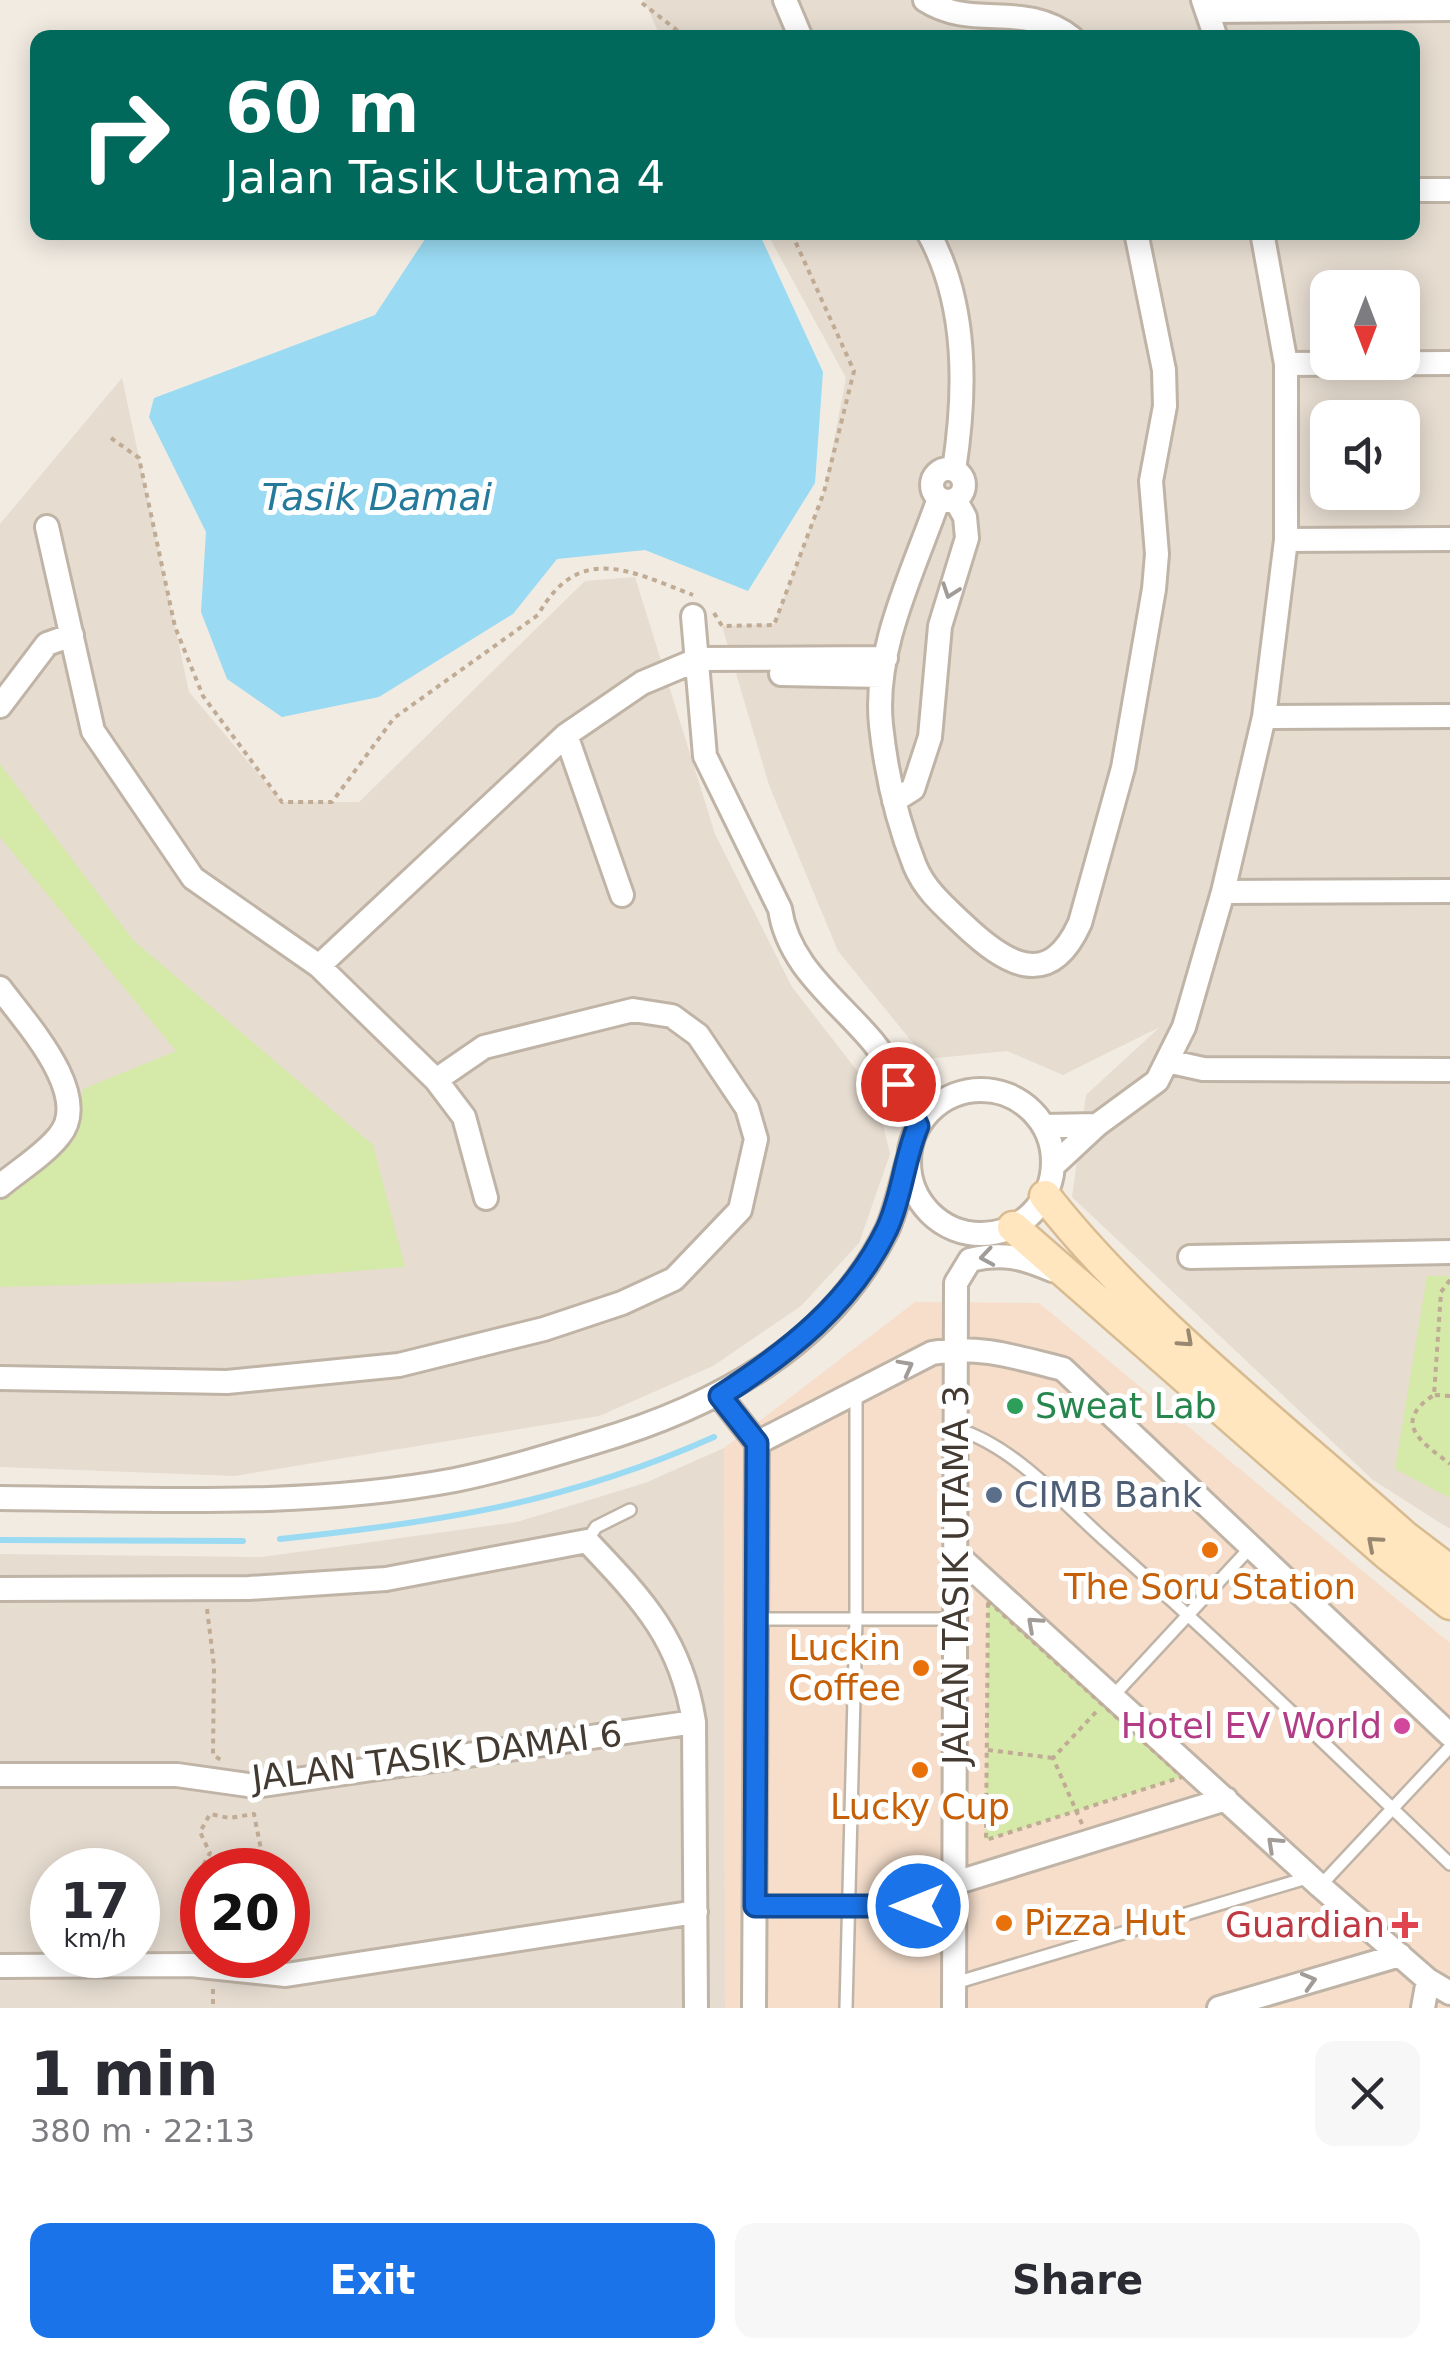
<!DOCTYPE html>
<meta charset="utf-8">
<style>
body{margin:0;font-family:"DejaVu Sans",sans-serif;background:#f7f7f7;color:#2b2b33;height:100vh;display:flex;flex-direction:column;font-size:38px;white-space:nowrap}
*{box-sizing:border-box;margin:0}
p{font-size:32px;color:#7c7c81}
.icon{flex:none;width:55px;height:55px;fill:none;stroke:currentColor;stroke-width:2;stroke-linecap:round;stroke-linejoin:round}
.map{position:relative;height:2008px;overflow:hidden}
.sheet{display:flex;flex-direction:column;background:#fff;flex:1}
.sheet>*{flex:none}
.hud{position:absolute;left:30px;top:30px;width:1390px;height:210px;border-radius:20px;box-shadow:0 5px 25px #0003;background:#00695c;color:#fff;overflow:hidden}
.needle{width:65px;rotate:180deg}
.buttons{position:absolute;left:1310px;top:270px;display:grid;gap:20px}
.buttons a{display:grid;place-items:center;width:110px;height:110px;border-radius:20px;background:#fff;box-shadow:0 5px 25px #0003;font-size:50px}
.speed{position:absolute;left:30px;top:1848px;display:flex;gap:20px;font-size:50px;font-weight:700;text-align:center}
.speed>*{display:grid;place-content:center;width:130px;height:130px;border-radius:50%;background:#fff;box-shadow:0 5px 25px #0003;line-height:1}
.speed small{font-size:25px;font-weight:400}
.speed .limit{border:15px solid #d22;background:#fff;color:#111}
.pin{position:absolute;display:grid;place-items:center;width:85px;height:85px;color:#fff;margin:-42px;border:5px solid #fff;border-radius:50%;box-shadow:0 2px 10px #0007}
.me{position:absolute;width:110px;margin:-55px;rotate:270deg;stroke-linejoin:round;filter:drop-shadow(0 0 8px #0008)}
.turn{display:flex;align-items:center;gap:35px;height:210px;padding:0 30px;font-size:45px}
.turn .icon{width:130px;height:130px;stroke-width:2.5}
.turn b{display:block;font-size:70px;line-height:85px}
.round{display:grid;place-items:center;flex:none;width:105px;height:105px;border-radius:20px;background:#f7f7f7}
.overview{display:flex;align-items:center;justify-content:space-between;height:170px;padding:0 30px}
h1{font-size:60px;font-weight:700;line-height:75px}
.primary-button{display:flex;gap:20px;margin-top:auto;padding:20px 30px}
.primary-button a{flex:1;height:115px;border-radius:20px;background:#1a73e8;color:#fff;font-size:40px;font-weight:700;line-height:115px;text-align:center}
.primary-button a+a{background:#f7f7f7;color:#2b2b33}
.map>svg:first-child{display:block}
.residential{fill:#e6dcd0;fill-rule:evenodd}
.commercial{fill:#f6decb}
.green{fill:#d5e9a8}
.water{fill:#9adbf3}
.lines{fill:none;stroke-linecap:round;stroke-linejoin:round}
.stream{stroke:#9adbf3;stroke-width:6}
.lane-casing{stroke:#c0b4a7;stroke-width:16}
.street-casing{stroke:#c0b4a7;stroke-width:28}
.secondary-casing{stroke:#d8bb91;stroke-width:35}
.path{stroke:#c0ab95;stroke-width:4;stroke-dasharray:5 5;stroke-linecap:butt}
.lane{stroke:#fff;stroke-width:11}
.street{stroke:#fff;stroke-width:22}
.secondary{stroke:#ffe6bf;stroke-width:30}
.oneway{stroke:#a19c98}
.oneway2{stroke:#988771}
.route-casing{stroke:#114b97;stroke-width:25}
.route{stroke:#1a73e8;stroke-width:18}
.leisure-dot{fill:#2e9e5b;stroke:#fff;stroke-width:4}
.service-dot{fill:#5c6f8a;stroke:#fff;stroke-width:4}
.food-dot{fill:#e8710a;stroke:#fff;stroke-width:4}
.hotel-dot{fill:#d1479c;stroke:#fff;stroke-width:4}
.health-dot{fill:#e0444e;stroke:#fff;stroke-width:4}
.labels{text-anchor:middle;stroke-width:10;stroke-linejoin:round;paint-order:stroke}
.leisure-label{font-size:35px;fill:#27864d;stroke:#fff;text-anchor:start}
.service-label{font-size:35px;fill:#4e5e75;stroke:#fff;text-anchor:start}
.street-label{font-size:35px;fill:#433a32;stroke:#fff}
.food-label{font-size:35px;fill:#c56008;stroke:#fff}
.hotel-label{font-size:35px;fill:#b23c85;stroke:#fff;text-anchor:end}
.health-label{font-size:35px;fill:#be3a42;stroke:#fff;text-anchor:end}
.water-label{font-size:38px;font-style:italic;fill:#257a9b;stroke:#fff}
</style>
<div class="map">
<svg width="1450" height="2008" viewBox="0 0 1450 2008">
<rect width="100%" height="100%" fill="#f2ebe2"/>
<path class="residential" d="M644 0H1450V1529L1373 1480 1072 1197 1086 1095 1160 1027 1063 1075 1007 1051 926 1059 838 951 769 785 722 626 774 624 824 492 846 378 767 233 1412 232V38H661ZM1328 288H1402V362H1328ZM1328 418H1402V492H1328Z
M122 378 189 692 282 802H359L585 581 635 577 715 834 792 987 876 1095 890 1154 859 1243 801 1306 713 1366 599 1416 235 1476 0 1467V524Z
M724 1448 725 2008H0V1554L262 1557 517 1522 645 1483ZM52 1870H138V1955H52ZM202 1870H288V1955H202Z"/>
<path class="commercial" d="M915 1302 1039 1303 1450 1643V2008H725L724 1448Z"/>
<path class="green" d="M0 764 133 940 373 1145 405 1267 235 1281 0 1287V1199L76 1136 83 1089 176 1051 0 837Z
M1427 1276H1450V1498L1395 1469Z
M988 1601 1167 1763 1182 1777 986 1840Z"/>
<path class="water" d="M429 233H759L823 372 815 483 748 591 645 550 557 559 513 614 379 697 282 717 227 679 201 612 206 532 149 417 154 398 375 315Z"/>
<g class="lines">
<path class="stream" d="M280 1539C440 1522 566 1503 714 1437
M0 1540 243 1541"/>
<defs>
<path id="lane" d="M957 1429C1014 1446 1063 1503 1107 1542 1224 1646 1337 1755 1450 1864
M587 1541 596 1527 630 1510
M756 1619H956
M1114 1695 1249 1549
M1320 1886 1450 1747
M755 1905H955
M955 1983 1310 1877
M846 2008 856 1619V1394"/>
<path id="street" d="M785 0 801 38
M925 0C973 31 1024 0 1072 38
M1203 0 1216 38
M1209 11 1450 9
M1412 190H1450
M928 232C968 304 966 392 954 470
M1286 364 1450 363
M932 485a16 16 0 1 1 32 0a16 16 0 1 1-32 0Z
M939 498C915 568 873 649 881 725 886 772 897 821 915 866 925 890 944 906 963 924 1005 964 1049 992 1080 923L1123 768 1154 589 1157 554 1151 481 1165 406 1164 370 1136 232
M47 527 93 731 193 878 319 966 436 1080 464 1117 486 1198
M1286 540 1450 539
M693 616 705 756 780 909C788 966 838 1000 873 1042 893 1066 905 1098 918 1126
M781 674 882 676
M0 706 47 644 72 635
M1264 717 1450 716
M566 735 622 895
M894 801 913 789 930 737 940 626 967 538 965 517 955 499
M1223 892 1450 891
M319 966 566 735 642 683 699 659 886 658
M0 988C24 1021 94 1095 59 1136 44 1155 19 1170 0 1186
M1167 1061 1203 1069 1450 1070
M909 1162a72 72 0 1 1 144 0a72 72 0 1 1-144 0Z
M1044 1126 1097 1125
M1054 1165 1097 1125 1157 1081 1184 1027 1223 892 1264 717 1286 540V364L1262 232
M1190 1257 1450 1252
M0 1378 227 1382 399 1365 544 1329 622 1303 674 1279 740 1210 756 1139 747 1108 698 1035 672 1016 633 1010 484 1047 436 1080
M720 1396 757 1443 754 2008
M757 1443 932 1353C977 1344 1019 1358 1063 1369L1450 1735
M0 1498C151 1499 306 1508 455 1480 503 1470 549 1456 595 1442 714 1407 829 1347 887 1230 897 1208 902 1180 909 1157
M956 1554 1320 1886 1428 1980 1450 1993
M0 1589 249 1588 386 1579 587 1541C642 1599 681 1639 694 1722L696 2008
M0 1775H177L255 1786 694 1722
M955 1883 1226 1799
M0 1966 191 1965 286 1975 696 1912
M954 2008 956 1283 970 1260C1002 1252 1022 1257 1052 1270
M1219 2008 1400 1955
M1423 2008 1428 1980"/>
<path id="secondary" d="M1045 1196C1141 1319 1287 1431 1404 1536L1450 1571
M1013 1227 1387 1554 1450 1604"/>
</defs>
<use href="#lane" class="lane-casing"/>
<use href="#street" class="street-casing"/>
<use href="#secondary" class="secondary-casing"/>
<path class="path" d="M642 3 687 38
M111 438 139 458 175 627 203 696 282 802H332L394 718 538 615C579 542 630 571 693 595
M714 613 722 626 774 625 824 492 854 371 791 232
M1450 1280 1441 1292 1434 1395C1389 1424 1425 1444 1450 1464
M1435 1395 1450 1396
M988 1601 1167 1763 1182 1777 986 1840Z
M207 1609 214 1666 213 1755 221 1760
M988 1750 1053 1758
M1082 1824 1053 1758 1096 1712
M202 1918 189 1891 210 1853 200 1832 210 1814 229 1818 254 1814 265 1870
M213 1989V2008"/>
<use href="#lane" class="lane"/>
<use href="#street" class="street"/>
<use href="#secondary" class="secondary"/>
</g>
<defs><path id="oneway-chevron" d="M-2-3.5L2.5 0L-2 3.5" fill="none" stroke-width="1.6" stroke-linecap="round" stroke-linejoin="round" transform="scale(2.5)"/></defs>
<g class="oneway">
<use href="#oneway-chevron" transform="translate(950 591) rotate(109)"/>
<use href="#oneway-chevron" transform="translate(987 1257) rotate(171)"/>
<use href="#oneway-chevron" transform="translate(906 1367) rotate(-28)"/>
<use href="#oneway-chevron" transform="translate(1034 1624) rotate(-138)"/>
<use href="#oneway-chevron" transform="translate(1274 1844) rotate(-137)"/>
<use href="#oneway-chevron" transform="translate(1309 1981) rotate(-16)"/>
</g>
<g class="oneway2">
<use href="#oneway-chevron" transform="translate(1186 1340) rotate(42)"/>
<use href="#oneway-chevron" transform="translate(1374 1543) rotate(-139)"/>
</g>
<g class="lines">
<defs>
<path id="route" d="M898 1084 918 1126C904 1159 902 1197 887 1229 851 1304 787 1353 720 1396L757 1443 755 1906H918"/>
</defs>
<use href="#route" class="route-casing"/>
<use href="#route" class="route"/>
</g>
<circle class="leisure-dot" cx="1015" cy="1406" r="10"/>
<circle class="service-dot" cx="994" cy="1495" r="10"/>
<g class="food-dot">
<circle cx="1210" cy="1550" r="10"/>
<circle cx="921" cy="1668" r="10"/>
<circle cx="920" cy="1770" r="10"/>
<circle cx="1004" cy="1923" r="10"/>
</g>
<circle class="hotel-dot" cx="1402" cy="1726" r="10"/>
<path class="health-dot" d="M1400 1910h10v10h10v10h-10v10h-10v-10h-10v-10h10z"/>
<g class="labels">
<g class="leisure-label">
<text x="1035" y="1418">Sweat Lab</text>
</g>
<g class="service-label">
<text x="1014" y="1507">CIMB Bank</text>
</g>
<g class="street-label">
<text transform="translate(956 1575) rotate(-90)" y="12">JALAN TASIK UTAMA 3</text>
<text transform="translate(437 1756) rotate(-7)" y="12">JALAN TASIK DAMAI 6</text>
</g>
<g class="food-label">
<text x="1210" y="1599">The Soru Station</text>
<text x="901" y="1660" text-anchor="end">Luckin<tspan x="901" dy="40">Coffee</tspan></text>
<text x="920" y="1819">Lucky Cup</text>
<text x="1024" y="1935" text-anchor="start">Pizza Hut</text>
</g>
<g class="hotel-label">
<text x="1382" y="1738">Hotel EV World</text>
</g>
<g class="health-label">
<text x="1385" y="1937">Guardian</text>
</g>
<g class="water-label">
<text x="377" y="510">Tasik Damai</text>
</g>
</g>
</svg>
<div class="buttons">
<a><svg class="needle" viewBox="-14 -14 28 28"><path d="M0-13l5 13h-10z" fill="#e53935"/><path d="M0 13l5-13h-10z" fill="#7c7c81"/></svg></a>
<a><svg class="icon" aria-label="sound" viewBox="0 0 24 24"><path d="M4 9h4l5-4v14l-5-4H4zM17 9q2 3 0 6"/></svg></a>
</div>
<div class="speed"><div>17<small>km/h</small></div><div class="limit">20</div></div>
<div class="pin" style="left:898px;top:1084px;background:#d93025"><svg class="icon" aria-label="arrive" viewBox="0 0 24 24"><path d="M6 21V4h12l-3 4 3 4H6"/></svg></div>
<svg class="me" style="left:918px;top:1906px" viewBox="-20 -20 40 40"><circle r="17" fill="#1a73e8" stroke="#fff" stroke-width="3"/><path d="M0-11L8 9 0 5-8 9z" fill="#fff"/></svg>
<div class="hud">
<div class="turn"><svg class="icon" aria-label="right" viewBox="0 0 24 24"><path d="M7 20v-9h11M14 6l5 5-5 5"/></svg><div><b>60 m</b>Jalan Tasik Utama 4</div></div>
</div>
</div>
<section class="sheet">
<div class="overview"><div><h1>1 min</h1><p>380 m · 22:13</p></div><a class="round"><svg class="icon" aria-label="close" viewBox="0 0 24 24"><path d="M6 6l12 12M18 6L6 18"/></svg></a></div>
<div class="primary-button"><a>Exit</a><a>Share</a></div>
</section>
